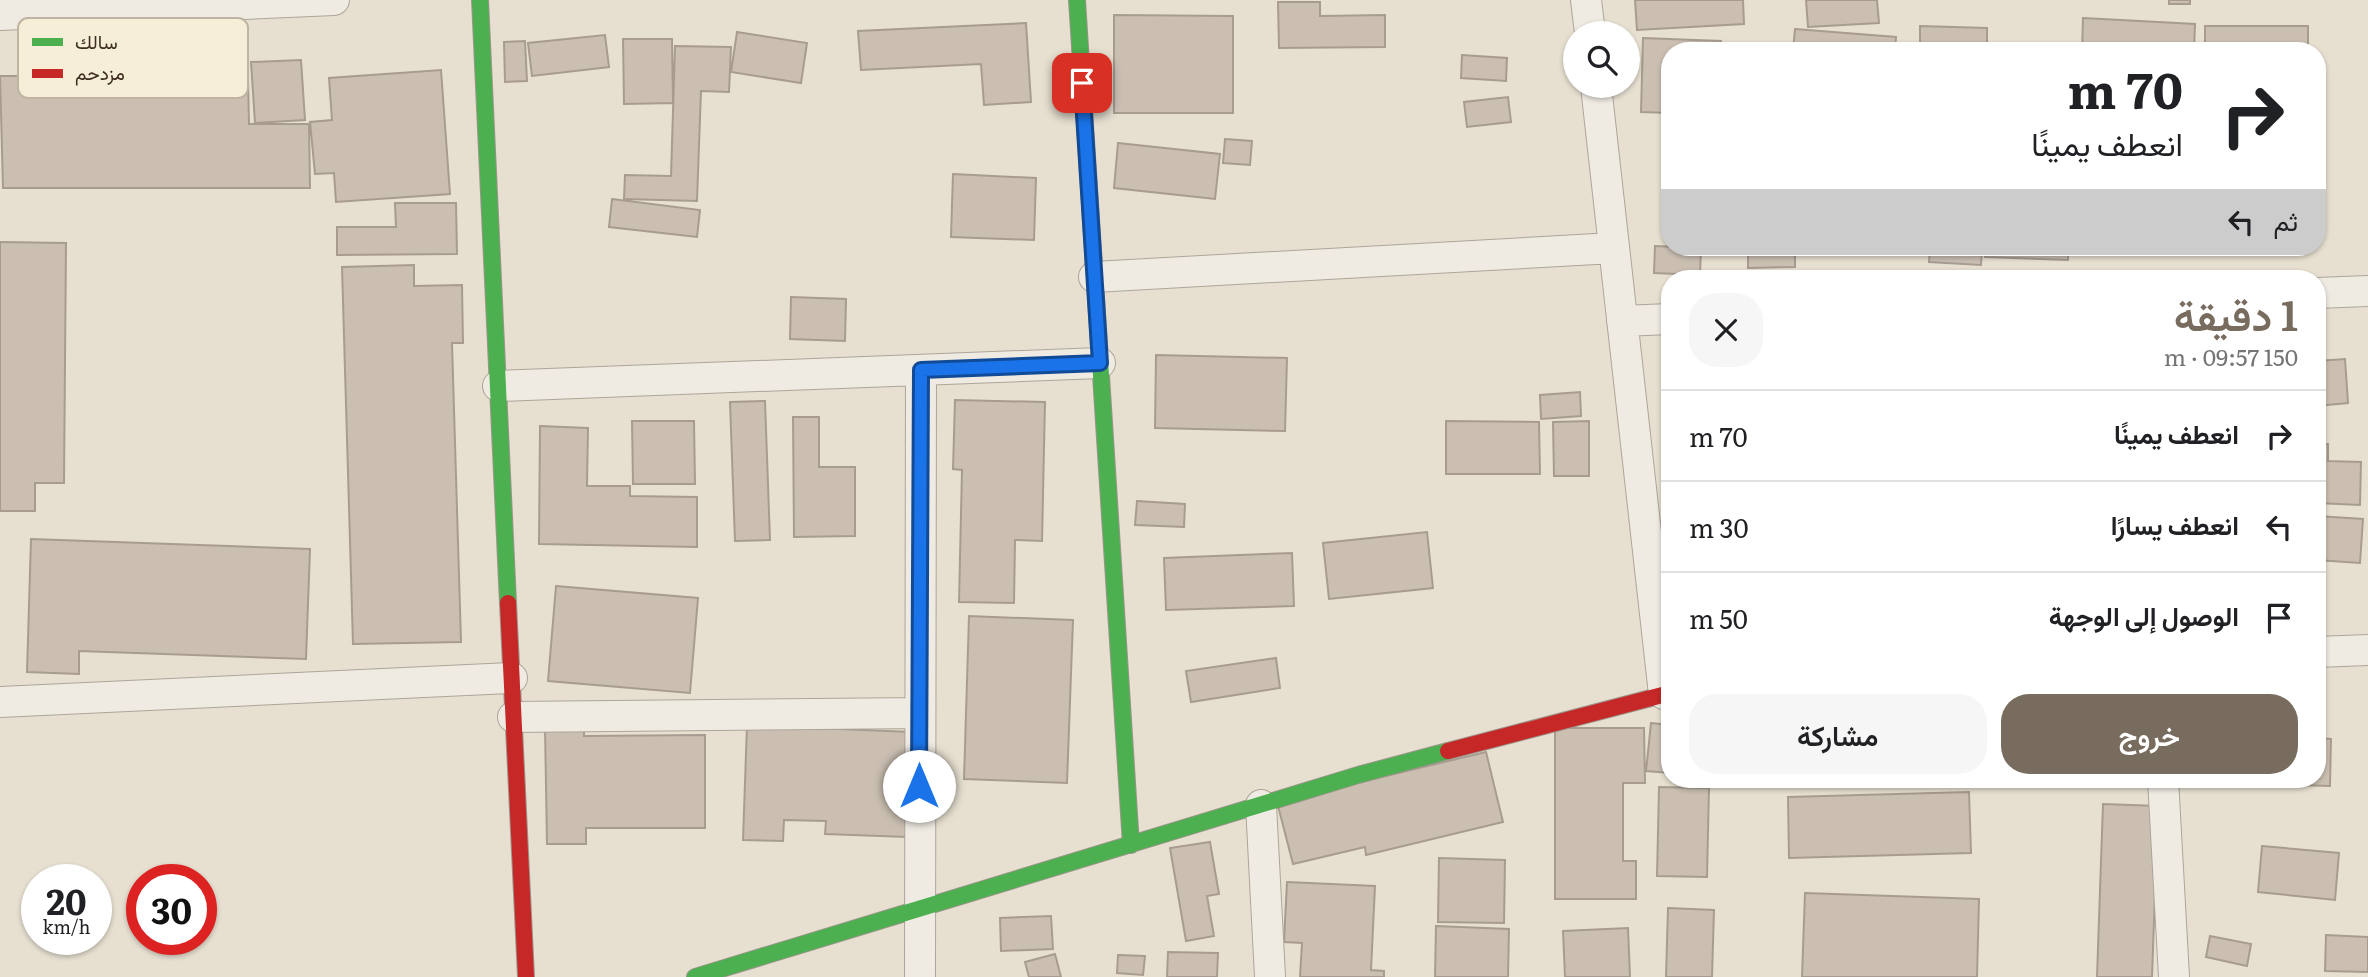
<!DOCTYPE html>
<html lang="ar">
<meta charset="utf-8">
<style>
body{margin:0;font-family:Literata,Vazirmatn,serif;background:#f6f6f6;color:#202124;direction:rtl;height:100vh;display:flex;flex-direction:column;font-size:26px;white-space:nowrap}
*{box-sizing:border-box;margin:0}
p{font-size:23px;color:#757577}
.icon{flex:none;width:38px;height:38px;fill:none;stroke:currentColor;stroke-width:2;stroke-linecap:round;stroke-linejoin:round}
.map{position:relative;flex:1;overflow:hidden;direction:ltr}
.sheet{position:absolute;left:1661px;top:270px;width:665px;height:518px;display:flex;flex-direction:column;background:#fff;border-radius:28px;box-shadow:0 2px 5px #0004;direction:rtl}
.sheet>*{flex:none}
.top-card{position:absolute;left:1661px;top:42px;width:665px;height:214px;border-radius:28px;box-shadow:0 2px 5px #0004;direction:rtl;background:#fff;color:#202124;overflow:hidden}
.controls{position:absolute;left:1563px;top:21px;display:grid;gap:14px}
.controls a{display:grid;place-items:center;width:77px;height:77px;border-radius:50%;background:#fff;box-shadow:0 2px 5px #0004;font-size:35px}
.speed{position:absolute;left:21px;top:864px;display:flex;gap:14px;font-size:35px;font-weight:700;text-align:center}
.speed>*{display:grid;place-content:center;width:91px;height:91px;border-radius:50%;background:#fff;box-shadow:0 2px 5px #0004;line-height:1}
.speed small{font-size:18px;font-weight:400}
.speed .limit{border:10px solid #d22;background:#fff;color:#111}
.pin{position:absolute;display:grid;place-items:center;width:60px;height:60px;color:#fff;margin:-30px;border-radius:14px;box-shadow:0 4px 10px #0006}
.me{position:absolute;width:77px;margin:-38px;rotate:0deg;stroke-linejoin:round;filter:drop-shadow(0 0 5px #0008)}
.turn{display:flex;align-items:center;gap:24px;height:147px;padding:0 28px;font-size:32px}
.turn .icon{width:91px;height:91px;stroke-width:2.5}
.turn b{display:block;font-size:49px;line-height:60px}
.then{display:flex;align-items:center;height:66px;padding:0 28px;background:#0003;gap:14px;font-size:26px}
.round{display:grid;place-items:center;flex:none;width:74px;height:74px;border-radius:28px;background:#f6f6f6}
.head{display:flex;align-items:center;justify-content:space-between;height:119px;padding:0 28px}
h1{font-size:42px;font-weight:600;line-height:52px;color:#786c5e}
.cta{display:flex;gap:14px;margin-top:auto;padding:14px 28px}
.cta a{flex:1;height:80px;border-radius:28px;background:#786c5e;color:#fff;font-size:28px;font-weight:600;line-height:80px;text-align:center}
.cta a+a{background:#f6f6f6;color:#202124}
ul{padding:0;list-style:none}
li{display:flex;align-items:center;gap:21px;height:91px;padding:0 28px;border-top:2px solid #e0e0e0}
li div{flex:1}
li b{display:block;font-size:26px}
li em{font-style:normal}
.map>svg:first-child{display:block}
.building{fill:#cbbfb2;stroke:#a89c90;stroke-width:2}
.lines{fill:none;stroke-linecap:round;stroke-linejoin:round}
.street-casing{stroke:#ada599;stroke-width:32}
.fast-casing{stroke:#9c958a;stroke-width:18}
.jam-casing{stroke:#9c958a;stroke-width:18}
.street{stroke:#efebe3;stroke-width:30}
.fast{stroke:#4caf50;stroke-width:16}
.jam{stroke:#c62828;stroke-width:16}
.route-casing{stroke:#114b97;stroke-width:18}
.route{stroke:#1a73e8;stroke-width:12}
.key{fill:#f7eed8;stroke:#bfb4a1;stroke-width:2}
.key-label{font-size:19px;fill:#3d2e20}
</style>
<div class="map">
<svg width="2368" height="977" viewBox="0 0 2368 977">
<rect width="100%" height="100%" fill="#e7e0d1"/>
<path class="building" d="M1635 0H1743L1744 24 1637 30Z
M1806 0H1877L1879 23 1808 27Z
M2169 0H2190V4H2169Z
M1278 2H1320V16L1385 15V47L1279 48Z
M1114 15 1233 16V113H1114Z
M2083 18 2195 24 2194 51H2082Z
M1026 23 1031 102 984 105 981 64 861 70 858 31Z
M1920 26 1987 28V51H1920Z
M2205 26H2308V51H2205Z
M1795 29 1896 37 1895 51H1793Z
M737 32 807 43 801 83 731 72Z
M605 35 609 67 532 76 528 43Z
M1643 38 1721 41 1720 51H1670V113L1641 112Z
M623 39H672L673 103 624 104Z
M525 41 527 81 505 82 504 42Z
M675 46 731 47 729 92 701 91 697 201 624 199 625 175 671 176Z
M1462 55 1507 58 1506 81 1461 78Z
M301 60 305 120 255 123 251 62Z
M441 70 450 194 336 202 334 173 315 174 310 122 332 120 329 78Z
M0 76H248L249 124H309L310 188H3Z
M1508 97 1511 122 1467 127 1464 102Z
M1225 139 1252 141 1250 165 1223 163Z
M1118 143 1220 154 1215 199 1114 188Z
M953 174 1036 178 1034 240 951 237Z
M612 199 700 210 697 237 609 227Z
M395 203H456L457 254 337 255V227H396Z
M0 242 66 243 64 483H35V511H0Z
M1655 246 1701 248 1700 275 1654 273Z
M1748 247H1795V267L1748 268Z
M1930 247H1982L1981 265 1929 262Z
M1985 247H2068V260L1985 257Z
M414 265V286L462 285 463 343H452L461 642 353 644 342 267Z
M791 297 846 299 845 341 790 339Z
M1156 355 1287 358 1285 431 1155 428Z
M2345 359 2348 403 2317 406V361Z
M1580 392 1581 416 1541 419 1540 395Z
M955 400 1045 402 1042 541 1015 540 1014 603 959 602 962 470 953 469Z
M765 401 770 540 735 541 730 402Z
M793 417H819V467H855V536L794 537Z
M632 421H694L695 484H633Z
M1446 421 1539 422 1540 474H1446Z
M1589 421V476H1554L1553 422Z
M540 426 588 428 587 486H630V496L697 497V547L539 544Z
M2317 444H2328V461L2361 462 2360 505 2317 503Z
M1670 477V542H1665Z
M1137 501 1185 504 1184 527 1135 525Z
M2317 516 2363 519 2360 563 2317 560Z
M1427 532 1433 588 1329 599 1323 543Z
M31 539 310 549 306 659 79 651V674L27 672Z
M1292 553 1294 606 1166 610 1164 558Z
M1667 556H1670V615H1667Z
M556 586 698 598 690 693 548 681Z
M969 616 1073 620 1067 783 964 779Z
M1276 658 1280 688 1191 702 1186 671Z
M1651 723 1670 725V773L1646 771Z
M747 725 911 732 907 837 825 834 826 821 784 820 783 841 743 840Z
M584 727V736L705 735V828H586V844H547L545 728Z
M1555 728H1644L1645 783H1623V861H1636V899H1555Z
M2317 738 2331 739 2330 786 2253 784V779H2317Z
M1486 752 1503 822 1366 855 1365 847 1293 864 1277 802Z
M1659 787 1709 788 1707 877 1657 876Z
M1969 792 1971 853 1789 858 1788 797Z
M2103 804 2158 806 2152 977H2097Z
M1210 842 1219 894 1207 896 1214 936 1186 941 1170 848Z
M2262 846 2339 853 2335 900 2258 892Z
M1439 858 1505 860 1504 923 1438 922Z
M1287 882 1375 886 1371 970 1384 971V977H1300L1302 943 1284 942Z
M1805 893 1979 899 1977 977H1802Z
M1668 908 1714 910 1712 977H1666Z
M1051 916 1053 949 1001 951 1000 918Z
M1436 926 1509 929 1508 977H1435Z
M1628 928 1630 977H1565L1563 931Z
M2326 935 2368 937V972L2325 971Z
M2210 936 2251 944 2247 966 2206 957Z
M1168 952 1218 953 1217 977H1167Z
M1055 954 1061 977H1029L1025 962Z
M1118 955 1145 956 1143 975 1117 973Z"/>
<g class="lines">
<defs>
<path id="street" d="M1586 0 1590 33
M0 15 334 0
M1596 86 1664 694
M1094 277 1614 248
M2317 293 2368 291
M1622 321 1670 319
M498 386 1100 363
M2317 652 2368 650
M0 702 512 678
M513 717 919 713
M2163 779 2174 977
M1261 805 1270 977
M920 977 921 370"/>
<path id="fast" d="M480 0 508 603
M1077 0 1131 845
M695 977 1358 775 1448 751"/>
<path id="jam" d="M508 603 526 977
M1448 751 1670 693"/>
</defs>
<use href="#street" class="street-casing"/>
<use href="#fast" class="fast-casing"/>
<use href="#jam" class="jam-casing"/>
<use href="#street" class="street"/>
<use href="#fast" class="fast"/>
<use href="#jam" class="jam"/>
</g>
<g class="lines">
<defs>
<path id="route" d="M919 786 921 370 1100 363 1082 83"/>
</defs>
<use href="#route" class="route-casing"/>
<use href="#route" class="route"/>
</g>
<rect x="18" y="18" width="230" height="80" rx="10" class="key"/>
<rect x="32" y="38" width="31" height="8" fill="#4caf50"/>
<rect x="32" y="69" width="31" height="9" fill="#c62828"/>
<g class="key-label">
<text x="75" y="49">سالك</text>
<text x="75" y="80">مزدحم</text>
</g>
</svg>
<div class="controls">
<a><svg class="icon" aria-label="search" viewBox="0 0 24 24"><circle cx="10" cy="10" r="6"/><path d="M15 15l6 6"/></svg></a>
</div>
<div class="speed"><div>20<small>km/h</small></div><div class="limit">30</div></div>
<div class="pin" style="left:1082px;top:83px;background:#d93025"><svg class="icon" aria-label="arrive" viewBox="0 0 24 24"><path d="M6 21V4h12l-3 4 3 4H6"/></svg></div>
<svg class="me" style="left:919px;top:786px" viewBox="-20 -20 40 40"><circle r="19" fill="#fff"/><path d="M0-13L10 11 0 6-10 11z" fill="#1a73e8"/></svg>
<div class="top-card">
<div class="turn"><svg class="icon" aria-label="right" viewBox="0 0 24 24"><path d="M7 20v-9h11M14 6l5 5-5 5"/></svg><div><b>70 m</b>انعطف يمينًا</div></div>
<div class="then">ثم<svg class="icon" aria-label="left" viewBox="0 0 24 24"><path d="M17 20v-9H6M10 6l-5 5 5 5"/></svg></div>
</div>
<section class="sheet">
<div class="head"><div><h1>1 دقيقة</h1><p>150 m · 09:57</p></div><a class="round"><svg class="icon" aria-label="close" viewBox="0 0 24 24"><path d="M6 6l12 12M18 6L6 18"/></svg></a></div>
<ul>
<li><svg class="icon" aria-label="right" viewBox="0 0 24 24"><path d="M7 20v-9h11M14 6l5 5-5 5"/></svg><div><b>انعطف يمينًا</b></div><em>70 m</em></li>
<li><svg class="icon" aria-label="left" viewBox="0 0 24 24"><path d="M17 20v-9H6M10 6l-5 5 5 5"/></svg><div><b>انعطف يسارًا</b></div><em>30 m</em></li>
<li><svg class="icon" aria-label="arrive" viewBox="0 0 24 24"><path d="M6 21V4h12l-3 4 3 4H6"/></svg><div><b>الوصول إلى الوجهة</b></div><em>50 m</em></li>
</ul>
<div class="cta"><a>خروج</a><a>مشاركة</a></div>
</section>
</div>
